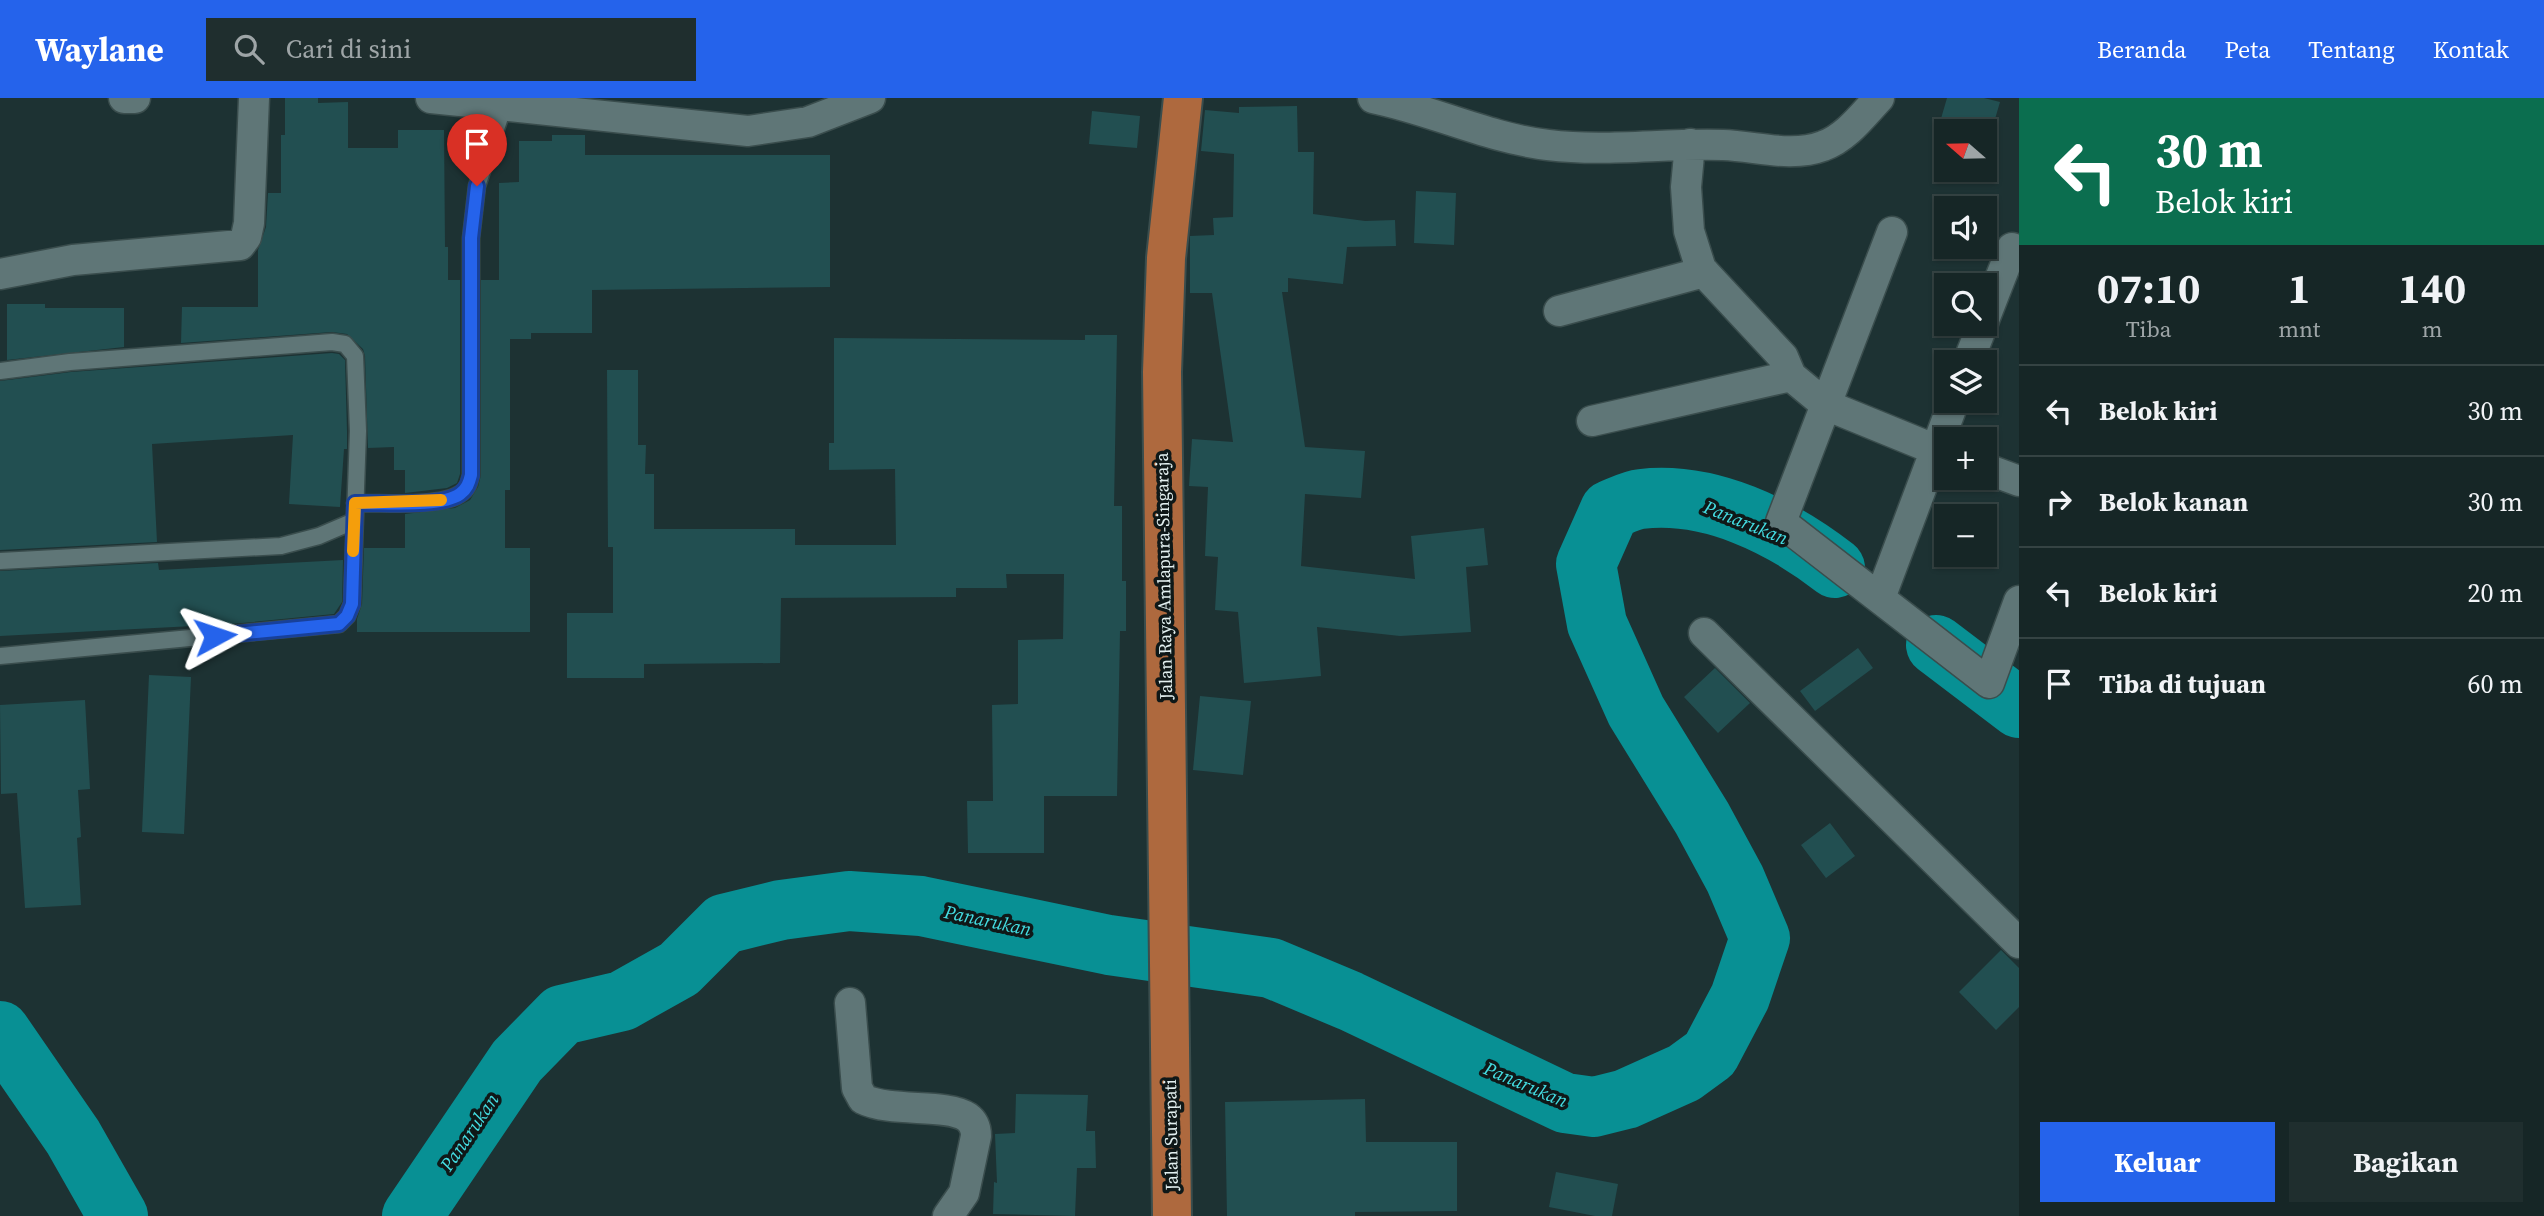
<!DOCTYPE html>
<html lang="id">
<meta charset="utf-8">
<style>
body{margin:0;font-family:"Source Serif 4",serif;background:#1f2e2e;color:#f1f3f6;height:100vh;display:flex;flex-direction:column;font-size:26px;white-space:nowrap}
*{box-sizing:border-box;margin:0}
p{font-size:23px;color:#9ea5a7}
.icon{flex:none;width:38px;height:38px;fill:none;stroke:currentColor;stroke-width:2;stroke-linecap:round;stroke-linejoin:round}
.map{position:relative;flex:1;overflow:hidden}
.side{display:flex;flex-direction:column;background:#162626;width:525px}
.side>*{flex:none}
.hud{background:#0b6e4f;color:#fff;overflow:hidden}
.needle{width:46px;rotate:290deg}
.buttons{position:absolute;left:1934px;top:21px;display:grid;gap:14px}
.buttons a{display:grid;place-items:center;width:63px;height:63px;border-radius:0px;background:#162626;box-shadow:0 2px 5px #0004,0 0 0 2px #354343;font-size:35px}
.pin{position:absolute;display:grid;place-items:center;width:60px;height:60px;color:#fff;margin:-72px -30px;border-radius:50% 50% 50% 0;rotate:-45deg;box-shadow:0 0 7px #0007}
.pin .icon{rotate:45deg}
.me{position:absolute;width:77px;margin:-38px;rotate:85deg;stroke-linejoin:round;filter:drop-shadow(0 0 5px #0008)}
.turn{display:flex;align-items:center;gap:24px;height:147px;padding:0 21px;font-size:32px}
.turn .icon{width:91px;height:91px;stroke-width:2.5}
.turn b{display:block;font-size:49px;line-height:60px}
.eta{display:flex;justify-content:space-evenly;align-items:center;height:119px;text-align:center}
.eta b{font-size:42px;font-weight:700;line-height:49px}
.cta{display:flex;gap:14px;margin-top:auto;padding:14px 21px}
.cta a{flex:1;height:80px;border-radius:0px;background:#2563eb;color:#fff;font-size:28px;font-weight:700;line-height:80px;text-align:center}
.cta a+a{background:#1f2e2e;color:#f1f3f6}
ul{padding:0;list-style:none}
li{display:flex;align-items:center;gap:21px;height:91px;padding:0 21px;border-top:2px solid #354343}
li div{flex:1}
li b{display:block;font-size:26px}
li em{font-style:normal}
header{display:flex;align-items:center;gap:42px;box-sizing:border-box;height:98px;padding:0 35px;background:#2563eb;color:#fff}
header strong{font-size:33px}
nav{display:flex;gap:38px;margin-inline-start:auto;font-size:24px}
.search{width:490px;height:63px;background:#1f2e2e;display:flex;align-items:center;gap:18px;box-sizing:border-box;padding:0 24px;border-radius:0px;color:#9ea5a7;font-size:26px}
main{display:flex;flex:1;min-height:0}
.map>svg:first-child{display:block}
.lines{fill:none;stroke-linecap:round;stroke-linejoin:round}
.river{stroke:#089094;stroke-width:60}
.building{fill:#224f51}
.service-casing{stroke:#3a4d4d;stroke-width:19}
.minor-casing{stroke:#3a4d4d;stroke-width:33}
.trunk-casing{stroke:#3a4d4d;stroke-width:42}
.service{stroke:#5f7677;stroke-width:16}
.minor{stroke:#5f7677;stroke-width:30}
.trunk{stroke:#ae693e;stroke-width:38}
.route-casing{stroke:#184099;stroke-width:18}
.route{stroke:#2563eb;stroke-width:12}
.slow{stroke:#f59e0b;stroke-width:12}
.labels{text-anchor:middle;stroke-width:7;stroke-linejoin:round;paint-order:stroke}
.street-label{font-size:18px;fill:#e3f0f0;stroke:#0f1818}
.water-label{font-size:19px;font-style:italic;fill:#44dce1;stroke:#0f1818}
</style>
<header>
<strong>Waylane</strong>
<div class="search"><svg class="icon" aria-label="search" viewBox="0 0 24 24"><circle cx="10" cy="10" r="6"/><path d="M15 15l6 6"/></svg>Cari di sini</div>
<nav><a>Beranda</a><a>Peta</a><a>Tentang</a><a>Kontak</a></nav>
</header>
<main>
<div class="map">
<svg width="2019" height="1118" viewBox="0 0 2019 1118">
<rect width="100%" height="100%" fill="#1d3233"/>
<g class="lines">
<path class="river" d="M1936 547 2019 610
M0 933 73 1039 118 1118
M412 1118 517 963 562 917 622 903 679 871 724 826 781 812 849 803 921 808 1109 847 1271 870 1350 903 1565 1005 1594 1009 1626 1001 1684 975 1710 956 1740 899 1760 840 1735 781 1702 720 1636 613 1597 526 1586 466 1610 412C1620 408 1631 402 1641 401 1710 393 1781 428 1835 470"/>
</g>
<path class="building" d="M285 0H318V5L348 4V50H398V32H444L445 149H448V182H460V376L457 385 447 390 405 395V372H394V349L368 350 365 258 363 251 347 236 332 234 181 245 182 209H258V152L266 129 268 95H281V37H285Z
M1947 0H1984L2000 4 1990 38 1984 37V33H1972L1940 24Z
M1297 8 1298 54H1314L1313 116 1365 123 1395 122 1396 148 1347 149 1343 186 1288 180V194H1282L1305 349 1365 353 1361 400 1305 396 1301 468 1415 481 1411 438 1484 430 1488 467 1466 469 1471 534 1400 538 1317 529 1321 578 1244 585 1238 514 1215 512 1218 459 1205 458 1208 389 1189 388 1192 341 1233 344 1212 195H1190V138L1214 137 1213 120 1233 119 1234 56 1201 53 1205 12 1239 15V9Z
M1092 13 1140 18 1137 50 1089 46Z
M552 37H585V57H830V189L592 192V235H531V241H510V392H505V450H530V534H357V521L362 506 364 450H405V416L455 410 470 402 478 389 481 377V182H499V85L519 84V43H552Z
M1416 93 1456 95 1454 147 1414 145Z
M7 206H45V210H124V249L7 262Z
M1085 237H1117L1114 408H1122V483H1126V533H1120L1117 698H1044V755H968L967 703H993L992 607 1018 606V542L1063 541 1064 476H1006L1007 490H956V499L781 500 780 565 644 566V580H567V515H613V449H608L607 272H638V347H646L645 376H654V431H795V447H896L895 371 829 372V345H834V240L1085 242Z
M332 255 339 256 345 262 347 333V351H344L340 409 289 406 293 337 152 346 157 444 0 452V283L71 274Z
M343 462 342 504 334 516 232 526 0 538V473L158 465 159 472Z
M1858 550 1873 570 1815 613 1800 593Z
M1715 570 1750 605 1718 635 1684 599Z
M149 577 191 579 184 736 142 734Z
M1200 598 1251 603 1243 677 1193 672Z
M85 602 90 691 78 692 81 739 77 740 81 807 25 810 17 695 1 696 0 607Z
M1830 725 1855 758 1826 780 1801 747Z
M2001 852 2019 870V909L1996 932 1959 894Z
M1016 996 1088 997 1086 1033H1095L1096 1070H1077L1075 1118 993 1116 994 1084 997 1085 995 1036 1015 1035Z
M1365 1001 1366 1044H1457V1113L1355 1114V1118H1227L1225 1004Z
M1556 1074 1618 1086 1612 1118H1595L1549 1109Z"/>
<g class="lines">
<defs>
<path id="service" d="M0 273 70 264 332 244 345 246 355 258 358 333 352 506 347 518 339 526 0 558
M355 405C381 404 439 410 460 396 468 391 469 385 471 377V140L477 88 504 7
M0 463 281 448 319 438 354 423"/>
<path id="minor" d="M124 0H135
M431 0 748 33 808 24 870 0
M1373 0C1432 12 1488 40 1548 47 1606 54 1665 45 1723 47 1756 48 1791 60 1823 48 1846 40 1863 17 1879 0
M1892 134 1781 424 1989 585 2019 503
M0 176 73 162 240 147 246 139 249 125 254 0
M1559 213 1704 174
M1984 222 2012 150
M1968 264 1983 226
M1791 278 1826 307 1946 356
M1592 323 1791 278 1783 259 1701 171 1689 133 1686 89 1690 46
M1984 370 2019 383
M1880 500 1954 303
M1704 535 2019 845
M850 905 857 990 863 1001C891 1015 946 1005 967 1019 974 1024 976 1031 976 1038L964 1095 948 1118"/>
<path id="trunk" d="M1172 1118 1162 274 1166 160 1183 0"/>
</defs>
<use href="#service" class="service-casing"/>
<use href="#minor" class="minor-casing"/>
<use href="#trunk" class="trunk-casing"/>
<use href="#service" class="service"/>
<use href="#minor" class="minor"/>
<use href="#trunk" class="trunk"/>
</g>
<g class="lines">
<defs>
<path id="route" d="M215 538 339 526 347 518 352 506 355 405C381 404 440 410 460 396 467 391 469 385 471 377V140L477 88"/>
</defs>
<use href="#route" class="route-casing"/>
<use href="#route" class="route"/>
<path class="slow" d="M353 453 355 405 441 402"/>
</g>
<g class="labels">
<g class="street-label">
<text transform="translate(1164 478) rotate(-91)" y="6">Jalan Raya Amlapura-Singaraja</text>
<text transform="translate(1171 1037) rotate(-91)" y="6">Jalan Surapati</text>
</g>
<g class="water-label">
<text transform="translate(1746 424) rotate(22)" y="7">Panarukan</text>
<text transform="translate(988 822) rotate(12)" y="7">Panarukan</text>
<text transform="translate(1526 986) rotate(23)" y="7">Panarukan</text>
<text transform="translate(469 1034) rotate(-56)" y="7">Panarukan</text>
</g>
</g>
</svg>
<div class="buttons">
<a><svg class="needle" viewBox="-14 -14 28 28"><path d="M0-13l5 13h-10z" fill="#e53935"/><path d="M0 13l5-13h-10z" fill="#9ea5a7"/></svg></a>
<a><svg class="icon" aria-label="sound" viewBox="0 0 24 24"><path d="M4 9h4l5-4v14l-5-4H4zM17 9q2 3 0 6"/></svg></a>
<a><svg class="icon" aria-label="search" viewBox="0 0 24 24"><circle cx="10" cy="10" r="6"/><path d="M15 15l6 6"/></svg></a>
<a><svg class="icon" aria-label="layers" viewBox="0 0 24 24"><path d="M12 4l9 5-9 5-9-5zM3 14l9 5 9-5"/></svg></a>
<a>+</a>
<a>−</a>
</div>
<div class="pin" style="left:477px;top:88px;background:#d93025"><svg class="icon" aria-label="arrive" viewBox="0 0 24 24"><path d="M6 21V4h12l-3 4 3 4H6"/></svg></div>
<svg class="me" style="left:215px;top:538px" viewBox="-20 -20 40 40"><path d="M0-17L14 15 0 8-14 15z" fill="#2563eb" stroke="#fff" stroke-width="4"/></svg>
</div>
<section class="side">
<div class="hud">
<div class="turn"><svg class="icon" aria-label="left" viewBox="0 0 24 24"><path d="M17 20v-9H6M10 6l-5 5 5 5"/></svg><div><b>30 m</b>Belok kiri</div></div>
</div>
<div class="eta">
<div><b>07:10</b><p>Tiba</p></div>
<div><b>1</b><p>mnt</p></div>
<div><b>140</b><p>m</p></div>
</div>
<ul>
<li><svg class="icon" aria-label="left" viewBox="0 0 24 24"><path d="M17 20v-9H6M10 6l-5 5 5 5"/></svg><div><b>Belok kiri</b></div><em>30 m</em></li>
<li><svg class="icon" aria-label="right" viewBox="0 0 24 24"><path d="M7 20v-9h11M14 6l5 5-5 5"/></svg><div><b>Belok kanan</b></div><em>30 m</em></li>
<li><svg class="icon" aria-label="left" viewBox="0 0 24 24"><path d="M17 20v-9H6M10 6l-5 5 5 5"/></svg><div><b>Belok kiri</b></div><em>20 m</em></li>
<li><svg class="icon" aria-label="arrive" viewBox="0 0 24 24"><path d="M6 21V4h12l-3 4 3 4H6"/></svg><div><b>Tiba di tujuan</b></div><em>60 m</em></li>
</ul>
<div class="cta"><a>Keluar</a><a>Bagikan</a></div>
</section>
</main>
